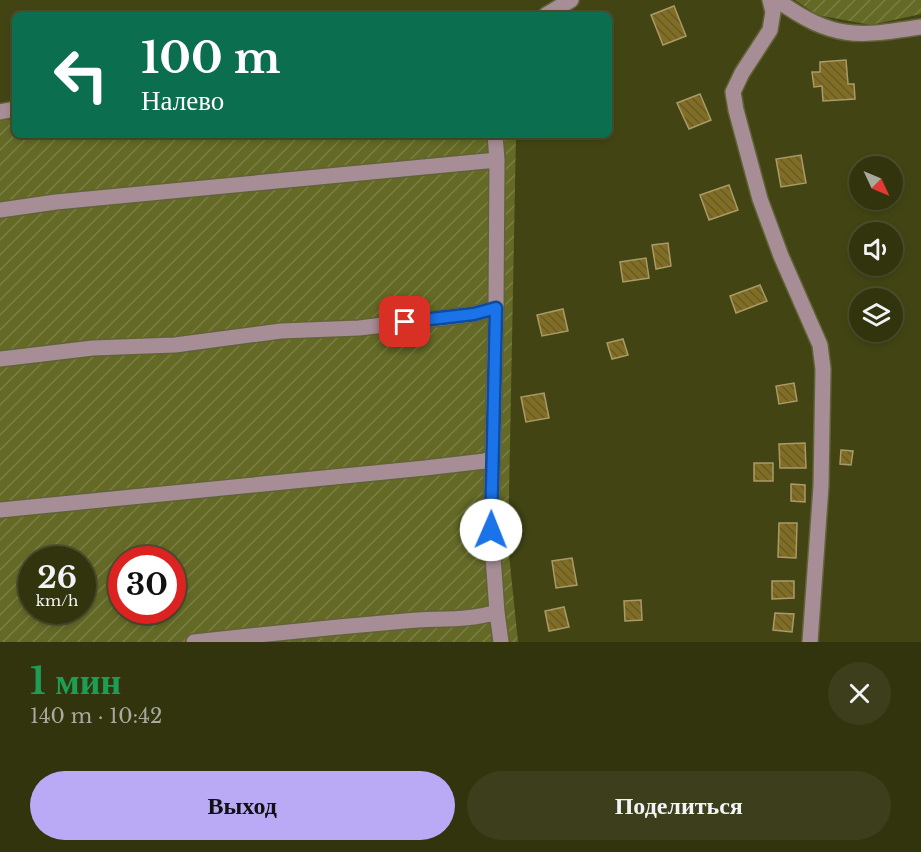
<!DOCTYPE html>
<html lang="ru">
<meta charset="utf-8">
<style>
body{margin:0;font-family:"Libre Baskerville",serif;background:#3d3f1c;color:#f1f3f6;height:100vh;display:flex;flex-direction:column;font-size:22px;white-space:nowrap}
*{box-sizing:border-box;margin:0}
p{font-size:20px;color:#a8aa9e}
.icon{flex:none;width:33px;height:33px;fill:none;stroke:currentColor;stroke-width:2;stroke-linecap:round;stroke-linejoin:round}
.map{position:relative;height:642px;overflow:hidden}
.sheet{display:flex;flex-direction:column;background:#32340e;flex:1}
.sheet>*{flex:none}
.banner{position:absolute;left:12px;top:12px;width:600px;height:126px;border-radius:9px;box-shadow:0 3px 9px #0003,0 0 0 2px #4d4f2e;background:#0b6e4f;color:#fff;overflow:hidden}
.needle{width:39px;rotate:134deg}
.tools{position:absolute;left:849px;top:156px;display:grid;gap:12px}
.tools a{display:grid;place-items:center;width:54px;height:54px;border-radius:50%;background:#32340e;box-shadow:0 3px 9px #0003,0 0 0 2px #4d4f2e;font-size:30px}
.speed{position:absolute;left:18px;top:546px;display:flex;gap:12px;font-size:30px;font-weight:700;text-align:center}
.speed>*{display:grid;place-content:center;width:78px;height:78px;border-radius:50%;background:#32340e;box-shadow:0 3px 9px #0003,0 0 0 2px #4d4f2e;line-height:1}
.speed small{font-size:15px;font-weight:400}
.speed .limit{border:9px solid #d22;background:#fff;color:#111}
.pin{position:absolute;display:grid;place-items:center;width:51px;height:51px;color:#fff;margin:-26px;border-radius:12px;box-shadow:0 3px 9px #0006}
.me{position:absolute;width:66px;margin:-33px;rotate:1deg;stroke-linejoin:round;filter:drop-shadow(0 0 4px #0008)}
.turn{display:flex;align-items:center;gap:21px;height:126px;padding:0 30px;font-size:27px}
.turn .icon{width:78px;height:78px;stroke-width:2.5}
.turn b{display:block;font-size:42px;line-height:51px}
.round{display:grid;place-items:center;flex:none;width:63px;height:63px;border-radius:32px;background:#3d3f1c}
.headline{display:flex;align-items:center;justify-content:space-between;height:102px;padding:0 30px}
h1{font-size:36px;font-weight:700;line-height:45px;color:#1e9e55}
.button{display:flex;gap:12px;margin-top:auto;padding:12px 30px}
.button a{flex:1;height:69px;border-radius:36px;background:#baaaf6;color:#111;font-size:24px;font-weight:700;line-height:69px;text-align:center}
.button a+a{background:#3d3f1c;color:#f1f3f6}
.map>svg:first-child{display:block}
.garden{fill:url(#garden-furrows);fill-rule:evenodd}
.building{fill:url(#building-back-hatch);stroke:#aa9a68;stroke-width:1.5}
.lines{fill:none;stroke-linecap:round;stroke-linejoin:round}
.minor-casing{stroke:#606335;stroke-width:18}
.minor{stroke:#a68d96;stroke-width:15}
.route-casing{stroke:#114b97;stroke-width:15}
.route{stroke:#1a73e8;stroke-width:10}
</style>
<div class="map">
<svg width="921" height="642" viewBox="0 0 921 642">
<defs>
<pattern id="garden-furrows" width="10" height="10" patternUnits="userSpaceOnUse" patternTransform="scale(1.5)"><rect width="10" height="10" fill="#646a26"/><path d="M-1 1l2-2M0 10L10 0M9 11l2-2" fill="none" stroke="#7a7f45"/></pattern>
<pattern id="building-back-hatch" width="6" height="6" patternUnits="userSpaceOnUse" patternTransform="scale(1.5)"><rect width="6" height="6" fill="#826e22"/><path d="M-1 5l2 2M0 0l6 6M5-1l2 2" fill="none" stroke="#645a30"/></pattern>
</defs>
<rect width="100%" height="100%" fill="#424513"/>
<path class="garden" d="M795 0H921V14L871 25 817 15Z
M15 119V135H516L508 545 518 642H0V120ZM32 560H82V610H32ZM122 560H172V610H122Z"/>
<path class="building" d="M674 6 686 36 663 45 651 15Z
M846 60 848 84H854L855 99 823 101 822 86 814 87 812 72H820V62Z
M700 94 711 120 689 129 677 103Z
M801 155 806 183 781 187 776 159Z
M729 185 738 210 709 220 700 195Z
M668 243 671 266 656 269 652 245Z
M646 258 649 278 623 282 620 262Z
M760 285 767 301 736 313 730 296Z
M563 309 568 331 542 336 537 315Z
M623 339 628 355 612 359 607 343Z
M794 383 797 401 779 404 776 386Z
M544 393 549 418 526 422 521 397Z
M805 443 806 468H780L779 444Z
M841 450 853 451 851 465 840 464Z
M754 463H773V481H754Z
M791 484 805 485V502L791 501Z
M779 523H797L796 558 778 557Z
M572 558 577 585 556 588 552 561Z
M772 581H794V598L772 599Z
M641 600 642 620 625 621 624 601Z
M564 607 569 627 549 631 545 611Z
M775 613 794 614 792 632 773 630Z"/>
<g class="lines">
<defs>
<path id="minor" d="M770 0 773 12 770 30 742 73 733 92 736 110 760 199 781 256 820 345 823 369 821 486 810 642
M777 0C833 40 857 37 921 27
M546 15 571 0
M0 112 15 109
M495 135 497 160 496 308 491 530 497 612 501 642
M0 210 56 202 497 160
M0 359 93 348 175 345 281 331 359 328 474 314 496 308
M0 510 425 468 485 461 492 458
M194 642C265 634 335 627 405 621 435 618 469 621 497 612"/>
</defs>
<use href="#minor" class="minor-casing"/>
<use href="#minor" class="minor"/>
</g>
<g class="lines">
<defs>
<path id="route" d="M405 322 474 314 496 308 491 530"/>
</defs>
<use href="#route" class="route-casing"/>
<use href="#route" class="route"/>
</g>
</svg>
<div class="tools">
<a><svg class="needle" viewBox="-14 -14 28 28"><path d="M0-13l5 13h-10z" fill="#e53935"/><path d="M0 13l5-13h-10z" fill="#a8aa9e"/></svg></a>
<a><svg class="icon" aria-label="sound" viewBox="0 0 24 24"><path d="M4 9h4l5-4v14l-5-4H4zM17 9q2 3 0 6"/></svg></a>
<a><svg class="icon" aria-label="layers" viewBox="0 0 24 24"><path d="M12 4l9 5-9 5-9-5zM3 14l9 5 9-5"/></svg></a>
</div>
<div class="speed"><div>26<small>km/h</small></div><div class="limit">30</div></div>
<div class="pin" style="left:405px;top:322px;background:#d93025"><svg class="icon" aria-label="arrive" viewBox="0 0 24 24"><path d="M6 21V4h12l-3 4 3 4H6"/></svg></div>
<svg class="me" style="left:491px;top:530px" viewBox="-20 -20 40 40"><circle r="19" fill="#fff"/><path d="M0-13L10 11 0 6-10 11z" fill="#1a73e8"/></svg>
<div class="banner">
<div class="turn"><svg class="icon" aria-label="left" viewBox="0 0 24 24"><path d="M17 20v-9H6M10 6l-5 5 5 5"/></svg><div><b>100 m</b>Налево</div></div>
</div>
</div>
<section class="sheet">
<div class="headline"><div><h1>1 мин</h1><p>140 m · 10:42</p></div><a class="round"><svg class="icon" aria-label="close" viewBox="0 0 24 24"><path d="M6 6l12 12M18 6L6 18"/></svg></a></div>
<div class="button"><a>Выход</a><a>Поделиться</a></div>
</section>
